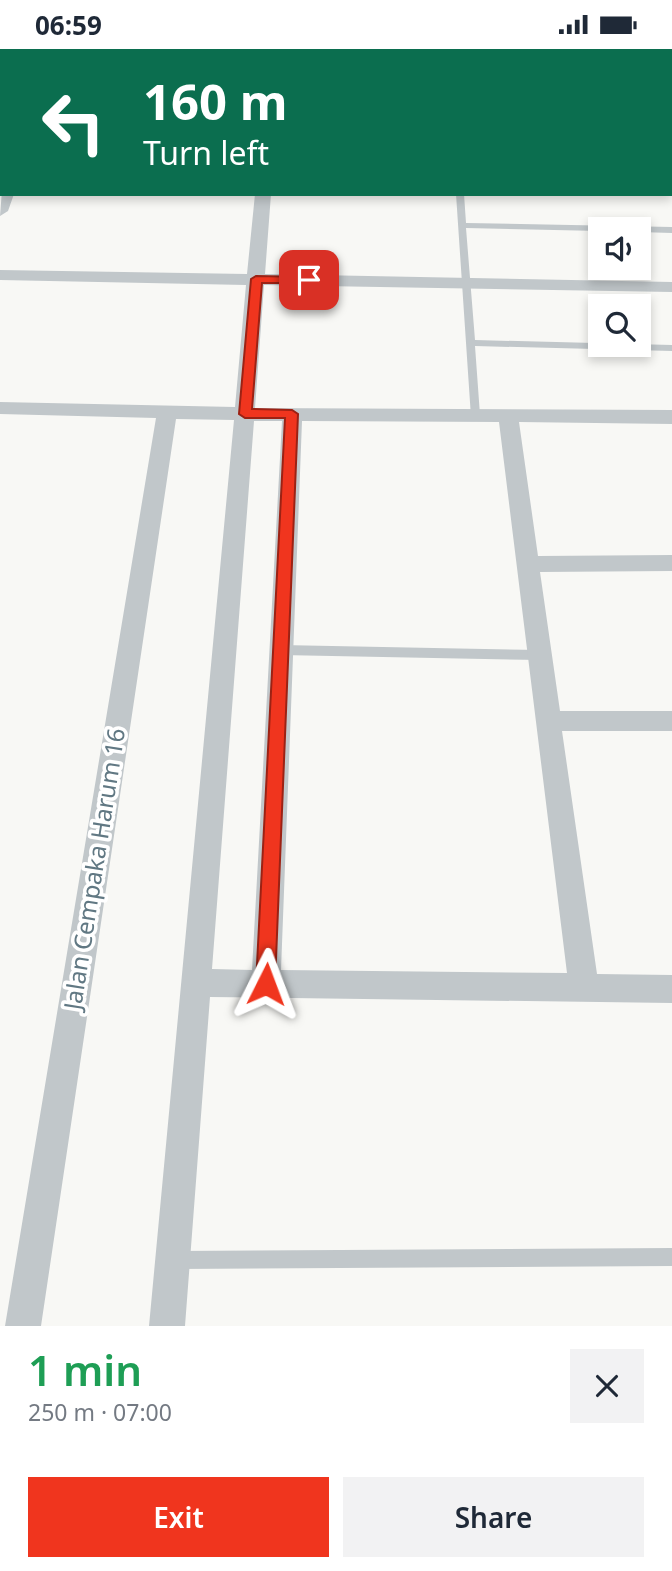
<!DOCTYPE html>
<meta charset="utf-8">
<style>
body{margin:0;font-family:"Noto Sans",sans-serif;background:#f2f2f3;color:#1f2937;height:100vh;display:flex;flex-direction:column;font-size:26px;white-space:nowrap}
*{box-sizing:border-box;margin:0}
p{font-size:23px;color:#747a83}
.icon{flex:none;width:38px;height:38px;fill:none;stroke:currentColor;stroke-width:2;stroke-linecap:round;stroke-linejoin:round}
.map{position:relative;height:1277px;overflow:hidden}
.side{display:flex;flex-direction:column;background:#fff;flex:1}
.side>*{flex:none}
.banner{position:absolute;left:0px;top:0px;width:672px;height:147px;box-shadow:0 4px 10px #0003;background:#0b6e4f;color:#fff;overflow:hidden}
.tools{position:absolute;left:588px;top:168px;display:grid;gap:14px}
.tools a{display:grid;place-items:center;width:63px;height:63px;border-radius:0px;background:#fff;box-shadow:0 4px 10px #0003;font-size:35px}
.pin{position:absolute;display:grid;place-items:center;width:60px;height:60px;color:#fff;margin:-30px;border-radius:14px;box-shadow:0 4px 10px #0006}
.me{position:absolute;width:77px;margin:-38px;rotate:3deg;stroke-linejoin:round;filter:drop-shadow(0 0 5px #0008)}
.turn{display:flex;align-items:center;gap:24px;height:147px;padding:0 28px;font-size:32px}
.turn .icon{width:91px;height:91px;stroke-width:2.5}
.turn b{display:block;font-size:49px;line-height:60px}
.round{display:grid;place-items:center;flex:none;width:74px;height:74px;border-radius:0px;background:#f2f2f3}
.head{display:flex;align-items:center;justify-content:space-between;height:119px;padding:0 28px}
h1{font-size:42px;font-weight:600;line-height:52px;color:#1e9e55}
.primary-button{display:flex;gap:14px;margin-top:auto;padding:14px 28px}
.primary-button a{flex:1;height:80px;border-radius:0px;background:#f0351e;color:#fff;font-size:28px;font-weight:600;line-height:80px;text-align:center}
.primary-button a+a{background:#f2f2f3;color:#1f2937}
.status{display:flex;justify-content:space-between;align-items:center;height:49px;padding:0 35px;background:#fff;direction:ltr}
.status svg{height:19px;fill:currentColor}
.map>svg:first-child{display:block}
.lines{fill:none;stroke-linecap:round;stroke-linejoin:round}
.highway-casing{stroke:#b6bbbe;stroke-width:4}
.lane{fill:#c1c7ca;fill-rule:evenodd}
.street{fill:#c1c7ca;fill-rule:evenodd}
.highway{fill:#fff;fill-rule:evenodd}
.route{fill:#f0351e;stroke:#9c2214;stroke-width:2}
.labels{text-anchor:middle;stroke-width:7;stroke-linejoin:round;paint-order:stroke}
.street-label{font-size:24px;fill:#617883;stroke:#fff}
</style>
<div class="status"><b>06:59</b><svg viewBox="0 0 49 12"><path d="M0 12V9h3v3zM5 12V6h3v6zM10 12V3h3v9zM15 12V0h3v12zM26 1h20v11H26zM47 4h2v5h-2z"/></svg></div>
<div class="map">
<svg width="672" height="1277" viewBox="0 0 672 1277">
<rect width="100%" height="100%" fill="#f8f8f5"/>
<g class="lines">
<defs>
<path id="highway" d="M358 0H520L521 2H359Z
M662 0H672V11L670 2H661Z"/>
</defs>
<use href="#highway" class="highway-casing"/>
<path class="lane" d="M0 73H2V77H0Z
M456 145H464L466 174 672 178V184L639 183V180H600V182L466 179 475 291 672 296V302L475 297 480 366 479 368H471Z
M281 596 540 601 546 606 540 611 281 606 275 601Z
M672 1199V1217L176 1220 170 1217 167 1211 170 1205 176 1202Z"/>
<path class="street" d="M55 0H69V2H55Z
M261 0H275V2H261Z
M605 0H619V2H605Z
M0 23H2V31H0Z
M670 104 672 105V118L670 117Z
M0 115H2V125H0Z
M670 126H672V136H670Z
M2 141V145H14L8 162 0 167Z
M255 145H271L265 225 672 233V243L264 236 255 359 672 361V375L519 373 538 507 672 506V522L540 523 560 662H672V682H562L597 925 672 926V954L210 948 185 1277H149L234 371 176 370 41 1277H5L156 369 0 365V353L235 358 246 236 0 231V221L247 225ZM254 372H282L252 921 212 920ZM302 372 499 373 567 924 281 921Z"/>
<use href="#highway" class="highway"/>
</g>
<path class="route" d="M256 227 309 228 315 231 309 234H262L252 360 292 361 298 365 275 935 273 942 266 944 259 942 256 935 285 369H245L239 365 251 230Z"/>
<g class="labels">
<g class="street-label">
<text transform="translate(95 820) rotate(-81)" y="8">Jalan Cempaka Harum 16</text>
</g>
</g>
</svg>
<div class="tools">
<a><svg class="icon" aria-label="sound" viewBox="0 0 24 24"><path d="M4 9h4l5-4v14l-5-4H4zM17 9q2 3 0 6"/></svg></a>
<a><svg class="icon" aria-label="search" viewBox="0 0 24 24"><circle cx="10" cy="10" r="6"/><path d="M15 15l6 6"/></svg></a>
</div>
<div class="pin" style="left:309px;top:231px;background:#d93025"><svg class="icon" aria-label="arrive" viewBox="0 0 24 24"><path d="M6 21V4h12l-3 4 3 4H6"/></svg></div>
<svg class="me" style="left:266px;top:935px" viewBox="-20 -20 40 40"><path d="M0-17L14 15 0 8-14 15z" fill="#f0351e" stroke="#fff" stroke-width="4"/></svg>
<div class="banner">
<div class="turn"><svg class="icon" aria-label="left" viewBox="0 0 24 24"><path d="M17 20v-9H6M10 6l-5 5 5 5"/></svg><div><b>160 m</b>Turn left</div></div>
</div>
</div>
<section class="side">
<div class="head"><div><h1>1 min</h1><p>250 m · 07:00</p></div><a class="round"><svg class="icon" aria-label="close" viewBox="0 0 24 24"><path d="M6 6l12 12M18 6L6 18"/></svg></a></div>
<div class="primary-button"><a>Exit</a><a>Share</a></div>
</section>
